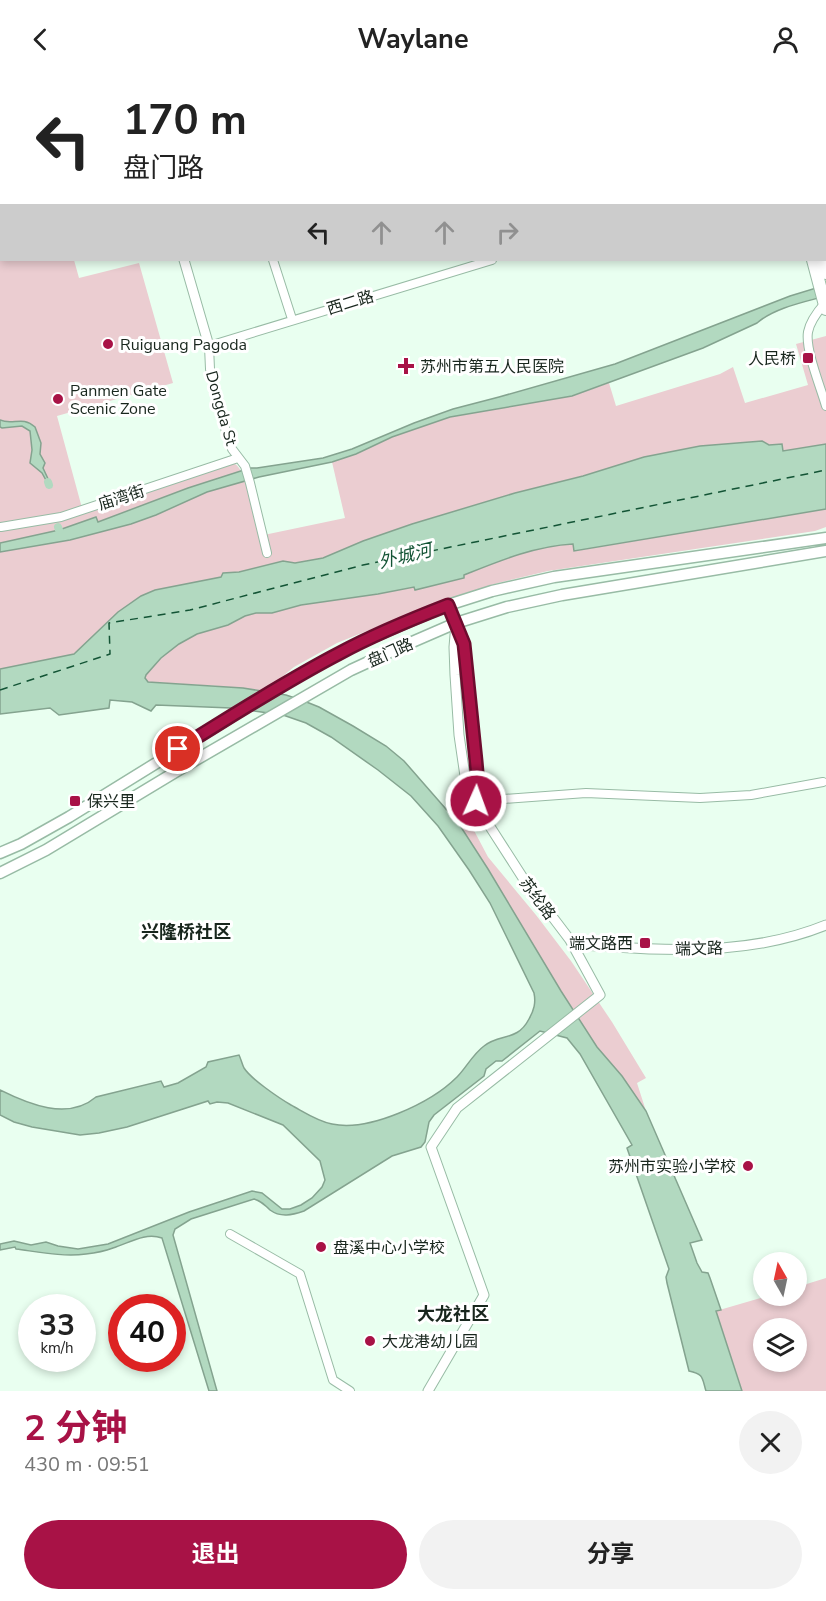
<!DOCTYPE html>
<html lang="zh">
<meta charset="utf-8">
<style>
body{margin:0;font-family:"Nunito Sans","Noto Sans SC",sans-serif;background:#f2f2f2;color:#222;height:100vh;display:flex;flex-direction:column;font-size:22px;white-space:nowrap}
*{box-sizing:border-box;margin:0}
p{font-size:20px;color:#767676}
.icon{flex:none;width:33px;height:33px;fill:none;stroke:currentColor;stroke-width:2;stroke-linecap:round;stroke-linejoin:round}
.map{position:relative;height:1313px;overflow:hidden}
.sheet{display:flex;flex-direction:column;background:#fff;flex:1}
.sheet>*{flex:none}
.guide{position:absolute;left:0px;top:0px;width:826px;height:183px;box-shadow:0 3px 9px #0003;background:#fff;color:#222;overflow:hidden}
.needle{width:39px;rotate:351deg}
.fabs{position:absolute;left:753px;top:1174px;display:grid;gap:12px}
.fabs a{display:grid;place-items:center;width:54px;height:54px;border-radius:50%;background:#fff;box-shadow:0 3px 9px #0003;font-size:30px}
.speed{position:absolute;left:18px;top:1216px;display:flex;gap:12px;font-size:30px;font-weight:700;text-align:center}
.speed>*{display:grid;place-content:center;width:78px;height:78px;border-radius:50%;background:#fff;box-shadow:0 3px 9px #0003;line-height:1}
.speed small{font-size:15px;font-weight:400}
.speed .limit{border:9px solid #d22;background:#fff;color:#111}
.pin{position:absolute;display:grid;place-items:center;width:51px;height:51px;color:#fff;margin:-26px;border:3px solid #fff;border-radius:50%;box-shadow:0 2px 6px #0007}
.me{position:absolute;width:66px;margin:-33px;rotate:2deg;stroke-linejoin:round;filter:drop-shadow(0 0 4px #0008)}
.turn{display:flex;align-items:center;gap:21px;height:126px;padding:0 24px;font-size:27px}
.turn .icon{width:78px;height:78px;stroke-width:2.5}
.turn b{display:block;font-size:42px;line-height:51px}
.lanes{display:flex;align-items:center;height:57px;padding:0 24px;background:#0003;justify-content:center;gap:30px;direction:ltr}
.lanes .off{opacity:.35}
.round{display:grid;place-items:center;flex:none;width:63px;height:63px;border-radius:32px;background:#f2f2f2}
.head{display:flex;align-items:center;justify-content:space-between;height:102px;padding:0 24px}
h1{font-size:36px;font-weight:700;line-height:45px;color:#a81246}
.button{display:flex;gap:12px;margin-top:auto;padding:12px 24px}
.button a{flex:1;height:69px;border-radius:36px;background:#a81246;color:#fff;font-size:24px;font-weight:700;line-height:69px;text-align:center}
.button a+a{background:#f2f2f2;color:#222}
header{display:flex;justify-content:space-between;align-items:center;height:78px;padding:0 24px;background:#fff;font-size:27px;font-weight:700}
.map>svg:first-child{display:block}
.green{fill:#ebcdd1;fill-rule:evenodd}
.water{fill:#b2d9c0;stroke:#84a38f;stroke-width:1.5}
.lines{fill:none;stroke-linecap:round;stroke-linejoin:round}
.canal{stroke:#b2d9c0;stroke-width:8}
.ferry{stroke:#135435;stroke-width:1.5;stroke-dasharray:8 6;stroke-linecap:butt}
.minor-casing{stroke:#98bba5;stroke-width:10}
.tertiary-casing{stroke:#98bba5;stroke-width:11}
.secondary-casing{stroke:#98bba5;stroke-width:13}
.primary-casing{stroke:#98bba5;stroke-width:14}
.minor{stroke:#fff;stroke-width:8}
.tertiary{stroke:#fff;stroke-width:9}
.secondary{stroke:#fff;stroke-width:10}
.primary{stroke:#fff;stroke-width:12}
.route-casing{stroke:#6d0c2e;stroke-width:15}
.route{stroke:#a81246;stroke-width:10}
.poi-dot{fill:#a81246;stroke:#fff;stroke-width:2}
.labels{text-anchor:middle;stroke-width:6;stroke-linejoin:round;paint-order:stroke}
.street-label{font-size:16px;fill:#18261d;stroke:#fff}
.poi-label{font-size:16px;fill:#18261d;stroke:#fff;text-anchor:start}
.water-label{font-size:18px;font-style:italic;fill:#135435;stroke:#fff}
.neighbourhood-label{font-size:18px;font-weight:bold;fill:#18261d;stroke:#fff}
</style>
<header><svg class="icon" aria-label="back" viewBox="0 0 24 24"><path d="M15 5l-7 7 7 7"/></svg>Waylane<svg class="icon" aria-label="person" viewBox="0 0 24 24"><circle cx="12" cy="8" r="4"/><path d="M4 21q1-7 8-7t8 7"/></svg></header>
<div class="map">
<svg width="826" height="1313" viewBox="0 0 826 1313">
<rect width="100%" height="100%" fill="#e9fff0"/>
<path class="green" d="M1 162 2 182H74L79 200 139 185 173 305 57 338 82 430 231 385C236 386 236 386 239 390 248 402 255 442 259 458L345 440 332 384 356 376 392 359 450 339 572 318 609 305 616 328 720 296 733 289 745 325 808 307 796 266 826 258V366L783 373 762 363 700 368 644 379 583 398 515 415 412 446 363 463 323 480 295 485 282 483 239 494 223 495 221 499 155 512 141 518 118 534 74 576 0 591V163Z
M826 431V449L815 453 548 493 498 505 441 523 337 565 294 589 272 607 262 613 219 608 148 604 145 600 146 597 168 573 179 566 197 556 228 547 245 538 256 535H272L301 527 378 516 414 509 415 512 464 500V497C499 483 535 468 573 466L575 473Z
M469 743 488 779 536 837 571 883 612 944 646 1000 637 1005 646 1033C630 1012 612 990 596 968 547 896 506 819 459 746Z
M826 1200V1313H742L716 1233 767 1218H796L797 1209ZM764 1251H796V1284H764Z"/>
<path class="water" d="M826 207V218C804 224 774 230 757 245L703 270 572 318 450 339 392 359 356 376 332 384 259 399 207 414 156 437 131 446 70 462 0 474V465L59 452 96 439 98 444 188 410 250 390H257L323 380 352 371 414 345 453 331 499 319 615 286 790 218Z
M0 342C13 348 22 337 35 349L41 365 40 376 45 385 43 390 49 403 47 404 42 395 30 385 32 372 30 353 22 348 2 350 0 349Z
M762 363 769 367 782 366 783 373 826 366V431L574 473 573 466C535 468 499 483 464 497V500L415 512 414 509 378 516 301 527 272 535H256L245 538 228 547 197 556 179 566 161 580 146 597 145 600 148 604 243 610 286 617 304 623 319 629 353 648 386 668 404 683 459 746 488 791 561 913 597 969 622 998 646 1033 702 1162 690 1165 697 1185 702 1194 708 1195 710 1200 721 1232 716 1233 742 1313H706C702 1300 704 1296 689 1293L667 1205 666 1199 669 1191 627 1070 632 1067 580 976 567 960 540 953 502 983H496L486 991 484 998 434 1037 429 1044 425 1064 421 1069 392 1078 304 1133C292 1137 281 1140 270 1132 265 1127 261 1123 254 1121L191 1141 175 1151 173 1157 217 1313H209L162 1160C145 1154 129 1165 113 1170 105 1173 95 1175 86 1176 63 1179 39 1174 16 1171L15 1169 0 1172V1166L14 1163 31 1167 46 1164 58 1168 78 1171 108 1166 189 1134 252 1113 262 1115 282 1131H290L301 1127 312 1120 322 1109 325 1102 320 1083 283 1047 228 1025 217 1024 210 1026 208 1023 127 1049 99 1055 80 1057 32 1049 14 1044 0 1037V1012C28 1026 68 1043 96 1019L161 1003 164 1009 178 1005 206 989 208 984 239 977C241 981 242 986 244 990 251 1001 279 1020 291 1027 304 1034 317 1043 332 1046 369 1054 431 1025 457 999 466 990 473 976 484 968 500 955 517 964 529 941 534 932 536 925 534 915L490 825 469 792 438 748 411 718 378 692 331 659 306 645 283 637 231 630 156 627 151 633 132 624 110 622 109 630 59 637 50 630 0 636V591L74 576 118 534 141 518 155 512 221 499 223 495 239 494 283 483 295 485 323 480 363 463 412 446 515 415 583 398 644 379 700 368Z"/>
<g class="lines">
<path class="canal" d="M48 404 49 407
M58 449 59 452"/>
<path class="ferry" d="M0 612 110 576 109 545 190 532 363 487 826 392"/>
<defs>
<path id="minor" d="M217 0 218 2
M441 0 442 2
M524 0V2
M825 80 826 79
M273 182 292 241
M825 225C818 233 810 243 808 254 805 272 821 310 826 328
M1 449 61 439 238 380
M267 475 250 405 245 388 232 371 225 350 210 291 209 268 492 182
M476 723 586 715 700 720 751 717 823 704
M230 1156 300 1196 333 1302 350 1313"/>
<path id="tertiary" d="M132 0V2
M184 182 209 268
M458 550 464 566 476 683 478 706 476 723
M570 862C580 869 603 868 615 869 686 874 760 874 826 847
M428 1313 484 1217 431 1069 457 1030 600 917 570 862 523 800 487 744 466 705 459 657 455 597 454 569 456 545"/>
<path id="secondary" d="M20 2 24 0
M50 2 54 0
M0 9 2 8
M0 19H2
M0 775 21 766 69 739 281 608 320 585 366 562 448 527 492 513 554 499 826 460
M0 795 46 772 187 687 351 592 403 568 456 545 507 529 562 517 826 473"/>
<path id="primary" d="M758 0 759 2
M768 0V2
M813 182 826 231
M822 182 826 195"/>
</defs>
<use href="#minor" class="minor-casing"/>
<use href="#tertiary" class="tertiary-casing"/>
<use href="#secondary" class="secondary-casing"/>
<use href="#primary" class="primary-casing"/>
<use href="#minor" class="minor"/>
<use href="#tertiary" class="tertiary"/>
<use href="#secondary" class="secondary"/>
<use href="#primary" class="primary"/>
</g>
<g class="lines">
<defs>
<path id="route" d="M178 671C232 638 284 604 340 575 375 556 412 541 448 527L464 566 476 683 478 706 476 723"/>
</defs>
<use href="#route" class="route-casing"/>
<use href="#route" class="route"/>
</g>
<g class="poi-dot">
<circle cx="108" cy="266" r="6"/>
<rect x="802" y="274" width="12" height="12" rx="3"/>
<path d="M403 279h6v6h6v6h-6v6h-6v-6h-6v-6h6z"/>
<circle cx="58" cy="321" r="6"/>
<rect x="69" y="717" width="12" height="12" rx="3"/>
<rect x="639" y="859" width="12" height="12" rx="3"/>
<circle cx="748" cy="1088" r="6"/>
<circle cx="321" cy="1169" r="6"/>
<circle cx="370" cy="1263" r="6"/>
</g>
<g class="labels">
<g class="street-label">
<text transform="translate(350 224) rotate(-17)" y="6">西二路</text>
<text transform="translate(222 330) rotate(74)" y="6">Dongda St</text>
<text transform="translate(121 419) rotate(-18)" y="6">庙湾街</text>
<text transform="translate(390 574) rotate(-24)" y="6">盘门路</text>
<text transform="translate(538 820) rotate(53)" y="6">苏纶路</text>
<text transform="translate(699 870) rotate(-1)" y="6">端文路</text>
</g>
<g class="poi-label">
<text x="120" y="272">Ruiguang Pagoda</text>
<text x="796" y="286" text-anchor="end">人民桥</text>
<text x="420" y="294">苏州市第五人民医院</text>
<text x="70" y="318">Panmen Gate<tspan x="70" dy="18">Scenic Zone</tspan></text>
<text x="87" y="729">保兴里</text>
<text x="633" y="871" text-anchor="end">端文路西</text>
<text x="736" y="1094" text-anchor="end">苏州市实验小学校</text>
<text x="333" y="1175">盘溪中心小学校</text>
<text x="382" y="1269">大龙港幼儿园</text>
</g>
<g class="water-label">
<text transform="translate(405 478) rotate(-14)" y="6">外城河</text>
</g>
<g class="neighbourhood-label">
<text x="186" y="860">兴隆桥社区</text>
<text x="453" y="1242">大龙社区</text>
</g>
</g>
</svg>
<div class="fabs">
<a><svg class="needle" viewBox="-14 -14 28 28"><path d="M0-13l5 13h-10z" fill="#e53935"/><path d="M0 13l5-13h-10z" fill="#767676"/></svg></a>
<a><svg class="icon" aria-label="layers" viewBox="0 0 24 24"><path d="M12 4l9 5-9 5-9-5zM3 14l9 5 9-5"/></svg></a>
</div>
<div class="speed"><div>33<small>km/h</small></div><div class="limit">40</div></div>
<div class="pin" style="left:178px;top:671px;background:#d93025"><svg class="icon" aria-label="arrive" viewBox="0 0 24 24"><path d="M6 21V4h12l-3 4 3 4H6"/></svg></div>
<svg class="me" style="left:476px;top:723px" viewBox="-20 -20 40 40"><circle r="17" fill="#a81246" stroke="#fff" stroke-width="3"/><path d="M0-11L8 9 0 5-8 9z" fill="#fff"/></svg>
<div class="guide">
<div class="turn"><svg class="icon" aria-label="left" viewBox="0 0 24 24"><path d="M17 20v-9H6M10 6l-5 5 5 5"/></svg><div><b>170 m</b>盘门路</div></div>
<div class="lanes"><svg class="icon" aria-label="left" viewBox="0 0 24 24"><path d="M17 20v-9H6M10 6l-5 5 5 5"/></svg><svg class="icon off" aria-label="ahead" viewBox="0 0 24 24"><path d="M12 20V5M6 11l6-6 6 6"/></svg><svg class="icon off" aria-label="ahead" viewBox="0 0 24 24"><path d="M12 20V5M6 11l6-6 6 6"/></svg><svg class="icon off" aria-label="right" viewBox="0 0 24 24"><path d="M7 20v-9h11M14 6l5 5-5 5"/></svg></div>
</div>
</div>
<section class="sheet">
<div class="head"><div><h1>2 分钟</h1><p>430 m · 09:51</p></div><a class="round"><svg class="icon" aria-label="close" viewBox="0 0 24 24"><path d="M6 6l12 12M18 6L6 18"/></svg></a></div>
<div class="button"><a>退出</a><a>分享</a></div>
</section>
